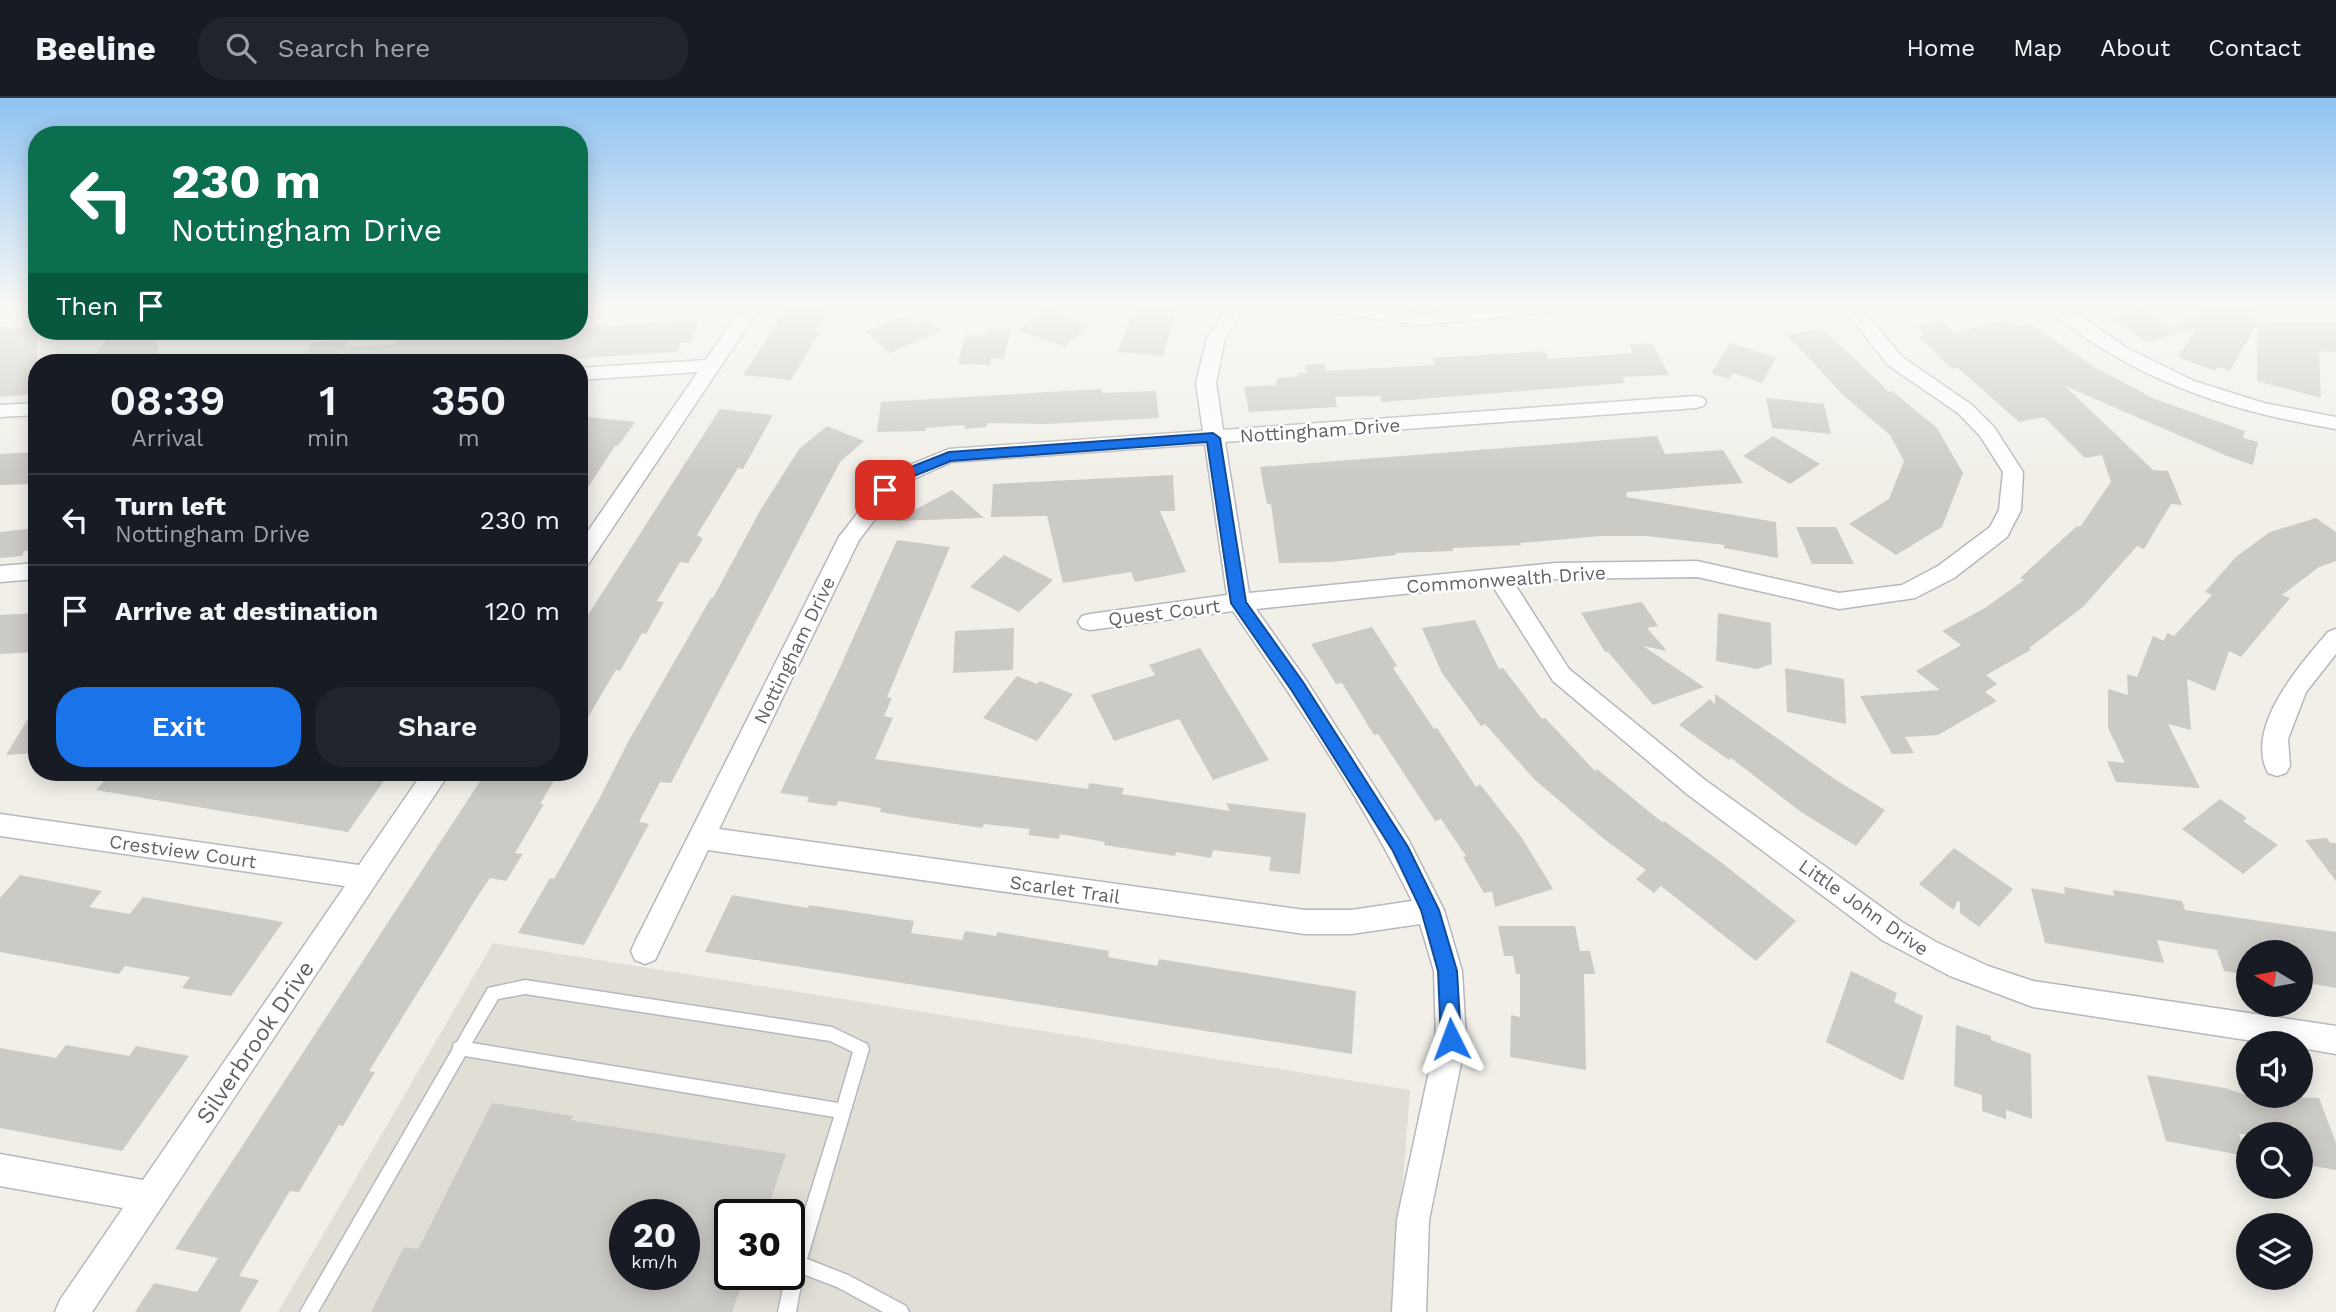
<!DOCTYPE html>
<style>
body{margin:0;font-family:"Work Sans",sans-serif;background:#20242c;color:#f1f3f6;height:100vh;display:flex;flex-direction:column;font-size:26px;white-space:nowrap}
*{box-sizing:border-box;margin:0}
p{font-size:23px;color:#9ea1a6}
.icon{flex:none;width:38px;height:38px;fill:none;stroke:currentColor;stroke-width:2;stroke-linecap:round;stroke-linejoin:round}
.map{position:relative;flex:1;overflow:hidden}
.side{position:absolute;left:28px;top:256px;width:560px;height:427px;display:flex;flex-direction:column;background:#171b24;border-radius:28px;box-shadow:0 4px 18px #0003}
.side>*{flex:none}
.hud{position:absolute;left:28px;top:28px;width:560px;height:214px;border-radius:28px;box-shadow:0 4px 18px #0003;background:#0b6e4f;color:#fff;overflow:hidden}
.needle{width:46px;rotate:280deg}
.tools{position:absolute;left:2236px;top:842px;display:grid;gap:14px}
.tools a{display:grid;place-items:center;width:77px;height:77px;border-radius:50%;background:#171b24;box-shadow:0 4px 18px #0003;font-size:35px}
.speed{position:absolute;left:609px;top:1101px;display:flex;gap:14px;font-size:35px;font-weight:700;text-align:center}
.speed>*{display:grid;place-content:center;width:91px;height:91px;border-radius:50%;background:#171b24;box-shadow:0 4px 18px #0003;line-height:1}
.speed small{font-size:18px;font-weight:400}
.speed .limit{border:4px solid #111;border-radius:10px;background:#fff;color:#111}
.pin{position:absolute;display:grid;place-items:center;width:60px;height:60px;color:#fff;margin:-30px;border-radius:14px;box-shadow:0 4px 10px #0006}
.me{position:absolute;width:77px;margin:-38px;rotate:357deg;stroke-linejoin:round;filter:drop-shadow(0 0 5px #0008)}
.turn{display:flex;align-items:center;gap:24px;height:147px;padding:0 28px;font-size:32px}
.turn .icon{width:91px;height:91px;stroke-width:2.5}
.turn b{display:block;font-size:49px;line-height:60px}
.then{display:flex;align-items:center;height:66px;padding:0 28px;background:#0003;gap:14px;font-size:26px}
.eta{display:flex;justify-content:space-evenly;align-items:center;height:119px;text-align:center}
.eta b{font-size:42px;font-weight:600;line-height:49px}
.button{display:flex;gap:14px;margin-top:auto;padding:14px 28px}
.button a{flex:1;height:80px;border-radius:28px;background:#1a73e8;color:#fff;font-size:28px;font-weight:600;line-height:80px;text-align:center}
.button a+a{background:#20242c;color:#f1f3f6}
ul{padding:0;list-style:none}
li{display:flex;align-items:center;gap:21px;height:91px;padding:0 28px;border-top:2px solid #363941}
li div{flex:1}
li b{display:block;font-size:26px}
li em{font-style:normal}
header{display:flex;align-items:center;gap:42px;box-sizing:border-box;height:98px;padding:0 35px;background:#171b24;border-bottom:2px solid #363941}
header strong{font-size:33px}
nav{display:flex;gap:38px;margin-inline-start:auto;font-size:24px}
.search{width:490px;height:63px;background:#20242c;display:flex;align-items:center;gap:18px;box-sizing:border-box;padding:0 24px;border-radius:28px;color:#9ea1a6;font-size:26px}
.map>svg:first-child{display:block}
.education{fill:#e1ded6;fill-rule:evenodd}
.building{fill:#cccac5;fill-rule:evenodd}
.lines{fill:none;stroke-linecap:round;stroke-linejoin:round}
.service-casing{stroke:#b5b8bc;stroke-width:3}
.minor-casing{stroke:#b5b8bc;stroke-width:3}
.service{fill:#fff;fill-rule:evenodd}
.minor{fill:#fff;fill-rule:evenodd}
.route{fill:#1a73e8;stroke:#114b97;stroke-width:2}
.labels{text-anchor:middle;stroke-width:5;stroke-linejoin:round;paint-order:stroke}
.street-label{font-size:19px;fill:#5f6368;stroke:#fff}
.near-street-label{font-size:23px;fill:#5f6368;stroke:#fff}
</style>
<header>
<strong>Beeline</strong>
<div class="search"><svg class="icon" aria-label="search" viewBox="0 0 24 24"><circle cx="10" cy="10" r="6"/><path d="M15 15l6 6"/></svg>Search here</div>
<nav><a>Home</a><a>Map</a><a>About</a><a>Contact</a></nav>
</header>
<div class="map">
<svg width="2336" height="1214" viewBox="0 0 2336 1214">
<rect width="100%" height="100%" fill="#f1efe8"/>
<path class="education" d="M493 845 1410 992 1393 1214H278ZM625 1116H684V1176H625ZM730 1116H789V1176H730Z"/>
<path class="building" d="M788 208 829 210 816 233 820 234 791 282 743 277Z
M1141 208H1178L1163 258 1118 254 1127 228Z
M2208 208H2256L2257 213 2245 217 2258 224 2336 225V254L2319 253 2321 300 2257 283V226L2230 273 2218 269 2215 273 2178 259 2197 230 2146 244 2110 219 2144 210 2174 229Z
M1045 209 1091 225 1065 249 1019 233Z
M37 212V296L0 299V228L21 230Z
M906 217 915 224 926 220 941 233 889 255 866 233Z
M699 221 691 245H680L678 254 520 264H344V251L336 264H301L313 244 348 243 345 249 395 246 397 242 579 233V230Z
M2008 221 2018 228 2029 225 2094 269 2155 301 2245 333 2243 340 2258 344 2253 367 2227 358 2065 288 2153 372 2168 373 2182 407 2171 406 2144 451 2137 448 2083 509 2029 550 2031 552 1986 577 1997 586 1985 594 1997 603 1938 637 1905 639 1914 655 1892 656 1860 598 1940 592 1916 573 1961 547 1942 533 1985 510 2024 482 2020 480 2077 428 2080 429 2111 384 2102 357 2085 360 2044 319 2019 324 1958 270 1952 271 1918 238 1925 236 1915 227 1942 222 1955 235Z
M987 231H1011L1004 261 991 260 990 267 958 266 965 237H985Z
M1824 231 1889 294 1892 293 1937 330 1963 375 1942 429 1896 457 1849 426 1889 401 1904 363 1890 337 1843 297 1786 236Z
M113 233H157L158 264H89Z
M1652 245 1669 277 1622 279 1625 285 1382 304 1380 298 1335 299 1337 309 1249 314 1244 289 1276 287 1277 280 1298 279 1297 275H1307L1306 267 1325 266 1326 273 1435 267 1432 260 1545 253 1549 261 1633 255 1629 247Z
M1730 245 1776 260 1762 285 1733 275 1729 281 1711 275Z
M1101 291 1102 295 1156 293 1159 320 1045 326 987 325V329L965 331V327L926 330V333L877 334 881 304Z
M1766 300 1824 306 1831 336 1772 330Z
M720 311 773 317 743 371 738 370 697 437 703 441 688 465 680 464 657 503 664 504 646 536 642 535 620 573 616 572 579 634V531Z
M579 318 635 324 618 348H615L579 403Z
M827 328 864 343 840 364 671 685 660 684 639 724 649 726 584 847 518 835 550 780 554 781 598 703 628 644 711 500H713L761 411 799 351Z
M1657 338 1665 356 1723 352 1743 385 1627 394 1626 399 1776 424 1778 460 1724 450V447L1646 438H1601L1520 445 1521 447 1453 450V453L1395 455 1396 457 1332 464 1279 465 1271 406H1267L1260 369Z
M1773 338 1820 366 1790 386 1743 358Z
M37 354V386L0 387V356Z
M1173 377 1175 413H1160L1186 474 1135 484 1131 474 1063 485 1047 418 991 419 993 386Z
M952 392 984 420 894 423Z
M2316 420 2336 434V463L2319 469 2282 497 2290 500 2241 559 2229 553 2215 593 2187 581 2191 632 2168 626 2200 690 2116 684 2107 663 2125 665 2108 630V591L2128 597 2127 576 2137 579 2153 538 2164 543 2167 535 2174 538 2212 497 2205 494 2236 459 2270 434Z
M1796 429H1836L1854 466H1812Z
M37 430V452L24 453 22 458 0 460V434Z
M897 442 950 449 887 599 892 600 884 618 893 620 875 661 1088 691 1089 685 1124 690 1122 696 1230 713 1226 705 1306 715 1300 776 1269 773 1271 759 1213 752 1211 760 1176 754 1175 758 1104 747 1105 744 1060 736 1059 741 1028 737 1030 731 984 726 982 730 909 719 880 714 881 710 838 703 836 708 807 704 809 699 780 695 838 574Z
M1004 457 1053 482 1019 514 970 489Z
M1642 504 1658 528 1647 530 1667 553 1643 548 1704 589 1653 607 1608 554H1605L1581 515Z
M37 515V554L0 556V517Z
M1718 515 1771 525 1772 566 1757 571 1716 563Z
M1475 522 1499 571 1503 570 1542 621 1545 620 1595 673 1597 671 1663 725 1664 723 1718 762 1796 823 1756 863 1661 788 1654 795 1636 781 1646 772 1604 741 1535 682 1485 626 1481 628 1442 575 1422 530Z
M1372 529 1397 568 1393 570 1434 631 1437 630 1476 689 1480 686 1522 740 1553 791 1495 809 1492 793 1484 795 1463 759 1466 758 1441 721 1435 723 1378 636 1374 637 1342 585 1336 586 1311 546Z
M1014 530 1013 572 953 575 955 533Z
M1200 550 1269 662 1213 682 1179 621 1114 643 1091 597 1155 577 1149 567Z
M1785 570 1844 581 1846 626 1787 614Z
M1017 578 1037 586 1040 583 1073 596 1037 643 983 620Z
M1715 596 1836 682 1885 712 1856 748 1801 714 1731 660 1729 662 1679 627 1710 601 1715 607Z
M37 606V655L6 657Z
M112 674H390L348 734 96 692Z
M486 674H559L540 706H544L515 755 523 756 506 783 490 780 479 796 369 973 375 974 343 1028 339 1027 299 1094 290 1093 239 1178 259 1182 240 1214H135L154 1185 197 1194 218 1160 175 1151Z
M2220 701 2247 720 2243 723 2278 747 2243 776 2182 731Z
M2327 740 2330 745H2336V783L2305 742Z
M1954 750 2013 791 1979 829 1960 815V804L1957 803 1954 812 1919 786Z
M20 777 102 793 89 809 130 816 143 799 283 824 231 898 182 890 190 879 125 868 119 876 0 854V800Z
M2064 789 2114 798 2113 792 2182 803 2185 812 2336 834V890L2313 886 2301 854H2249V877L2224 873 2217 852 2157 842 2164 865 2045 845 2031 790 2065 796Z
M732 797 808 810 809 807 914 823 911 835 962 842 965 833 996 838 997 834 1109 853 1108 859 1157 868 1159 861 1356 893 1352 956 705 854Z
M1498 828H1575L1580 853H1590L1595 876H1584L1586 972 1510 959 1511 917 1520 919V876H1516L1513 858H1504Z
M1851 873 1897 895 1894 904 1923 918 1903 983 1826 944Z
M1956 927 1991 938V942L2031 956 2032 1021 2006 1012V1021L1982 1013V997L1954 988Z
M66 947 129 958 136 948 189 958 122 1053 0 1030V950L56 960Z
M2147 977 2225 990 2249 998 2319 1000 2336 1045V1072L2301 1066V1036H2239L2246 1058 2166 1043Z
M492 1005 573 1018 570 1022 786 1056 766 1116H730V1176H745L732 1214H371L404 1149 418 1151ZM625 1116H684V1176H625Z"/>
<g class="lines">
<defs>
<path id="service" d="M525 882 832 929 867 946 869 951 807 1161 848 1177 906 1208 909 1214H883L837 1189 803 1176 796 1214H778L786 1176H789V1163L834 1019 465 958 318 1214H300L452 952 454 945 457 944 488 890ZM525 896 830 943 853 954 838 1005 472 945 498 901Z"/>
<path id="minor" d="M743 208H761L587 468 579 471V446L698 274 579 282V270L706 262Z
M1228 208H1246L1225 240 1216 285 1223 332 1696 298 1703 300 1706 304 1703 308 1696 310 1225 344 1249 495 1556 465 1697 463 1839 495 1902 487 1938 468 1990 429 1999 412 2003 374 1980 338 1958 315 1888 267 1842 208H1860L1902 259 1972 307 1994 329 2023 374 2021 412 2007 439 1954 480 1915 500 1839 511 1697 479 1556 481 1514 485 1569 571 1705 682 1902 824 1936 844 1988 868 2033 883 2336 928V956L2301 950V945H2266L2033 909 1950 878 1882 842 1687 696 1553 583 1492 487 1256 511 1306 582 1408 741 1444 812 1462 873 1466 941 1429 1122 1426 1214H1392L1397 1122 1436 941 1434 873 1420 826 1351 836H1305L708 752 655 862 645 866 635 862 631 853 635 844 839 439 888 376 949 351 1203 333 1196 285 1207 240ZM1205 346 1227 497 1090 516 1082 518 1078 524 1082 530 1090 532 1233 513C1297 606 1362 701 1412 803L1351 812H1305L719 731 859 442 902 386 952 364Z
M1309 208H1358L1421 215 1506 208H1570L1561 213 1421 227 1318 213Z
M2048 208H2068L2125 249 2194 283 2264 305 2336 319V331C2250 317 2167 293 2094 245 2079 235 2059 223 2048 208Z
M37 305V317L0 319V307Z
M37 465V481L0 484V468Z
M2336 531V556L2306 594 2288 641 2290 668 2286 675 2277 678 2268 675C2244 629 2300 567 2328 534Z
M423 674H450L92 1214H55L60 1202 123 1110 0 1088V1056L143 1082 345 788 0 738V716L359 767Z"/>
</defs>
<use href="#service" class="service-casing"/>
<use href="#minor" class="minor-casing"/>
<use href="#service" class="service"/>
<use href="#minor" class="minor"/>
</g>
<linearGradient id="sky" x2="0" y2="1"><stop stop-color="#8fc3f1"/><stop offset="0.55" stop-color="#f9f8f5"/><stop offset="1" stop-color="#f9f8f5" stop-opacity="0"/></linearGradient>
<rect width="2336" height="378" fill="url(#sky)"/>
<path class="route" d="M1213 335 1220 340 1246 504 1303 584 1408 749 1439 812 1457 873 1461 941 1458 947 1451 950 1444 947 1441 941 1438 873 1421 812 1393 753 1292 593 1231 505 1207 344 951 363 899 384 890 396 885 397 878 392 890 377 949 354Z"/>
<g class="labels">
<g class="street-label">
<text transform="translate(1320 332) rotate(-4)" y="7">Nottingham Drive</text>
<text transform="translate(1506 481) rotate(-4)" y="7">Commonwealth Drive</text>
<text transform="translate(1164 514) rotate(-7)" y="7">Quest Court</text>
<text transform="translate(794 552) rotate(-64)" y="7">Nottingham Drive</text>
<text transform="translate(183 753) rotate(8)" y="7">Crestview Court</text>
<text transform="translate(1065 791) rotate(8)" y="7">Scarlet Trail</text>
<text transform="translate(1864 809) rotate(35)" y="7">Little John Drive</text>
</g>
<g class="near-street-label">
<text transform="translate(255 944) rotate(-56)" y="8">Silverbrook Drive</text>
</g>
</g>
</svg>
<div class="tools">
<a><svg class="needle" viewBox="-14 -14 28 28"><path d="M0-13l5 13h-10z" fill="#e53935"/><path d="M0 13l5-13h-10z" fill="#9ea1a6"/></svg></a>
<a><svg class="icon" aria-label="sound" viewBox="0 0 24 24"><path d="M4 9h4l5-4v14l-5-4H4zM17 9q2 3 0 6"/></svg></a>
<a><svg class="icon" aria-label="search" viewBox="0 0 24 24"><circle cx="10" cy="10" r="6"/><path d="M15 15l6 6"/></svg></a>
<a><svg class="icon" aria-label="layers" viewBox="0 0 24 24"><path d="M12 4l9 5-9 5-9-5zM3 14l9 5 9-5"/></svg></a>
</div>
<div class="speed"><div>20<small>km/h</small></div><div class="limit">30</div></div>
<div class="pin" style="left:885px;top:392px;background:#d93025"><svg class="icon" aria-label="arrive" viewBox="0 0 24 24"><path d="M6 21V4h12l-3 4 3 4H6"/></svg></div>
<svg class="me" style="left:1451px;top:941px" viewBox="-20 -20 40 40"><path d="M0-17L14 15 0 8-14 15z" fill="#1a73e8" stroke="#fff" stroke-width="4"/></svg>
<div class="hud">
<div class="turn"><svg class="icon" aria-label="left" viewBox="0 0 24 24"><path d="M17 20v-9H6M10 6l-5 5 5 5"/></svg><div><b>230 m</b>Nottingham Drive</div></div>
<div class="then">Then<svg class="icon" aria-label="arrive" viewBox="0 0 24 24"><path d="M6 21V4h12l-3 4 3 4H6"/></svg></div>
</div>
<section class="side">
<div class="eta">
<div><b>08:39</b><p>Arrival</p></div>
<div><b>1</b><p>min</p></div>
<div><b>350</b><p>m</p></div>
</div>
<ul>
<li><svg class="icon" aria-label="left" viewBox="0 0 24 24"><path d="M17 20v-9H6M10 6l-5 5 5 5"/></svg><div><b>Turn left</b><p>Nottingham Drive</p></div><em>230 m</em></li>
<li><svg class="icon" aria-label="arrive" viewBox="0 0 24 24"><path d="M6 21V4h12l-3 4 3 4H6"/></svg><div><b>Arrive at destination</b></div><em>120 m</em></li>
</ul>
<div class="button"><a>Exit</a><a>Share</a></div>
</section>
</div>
